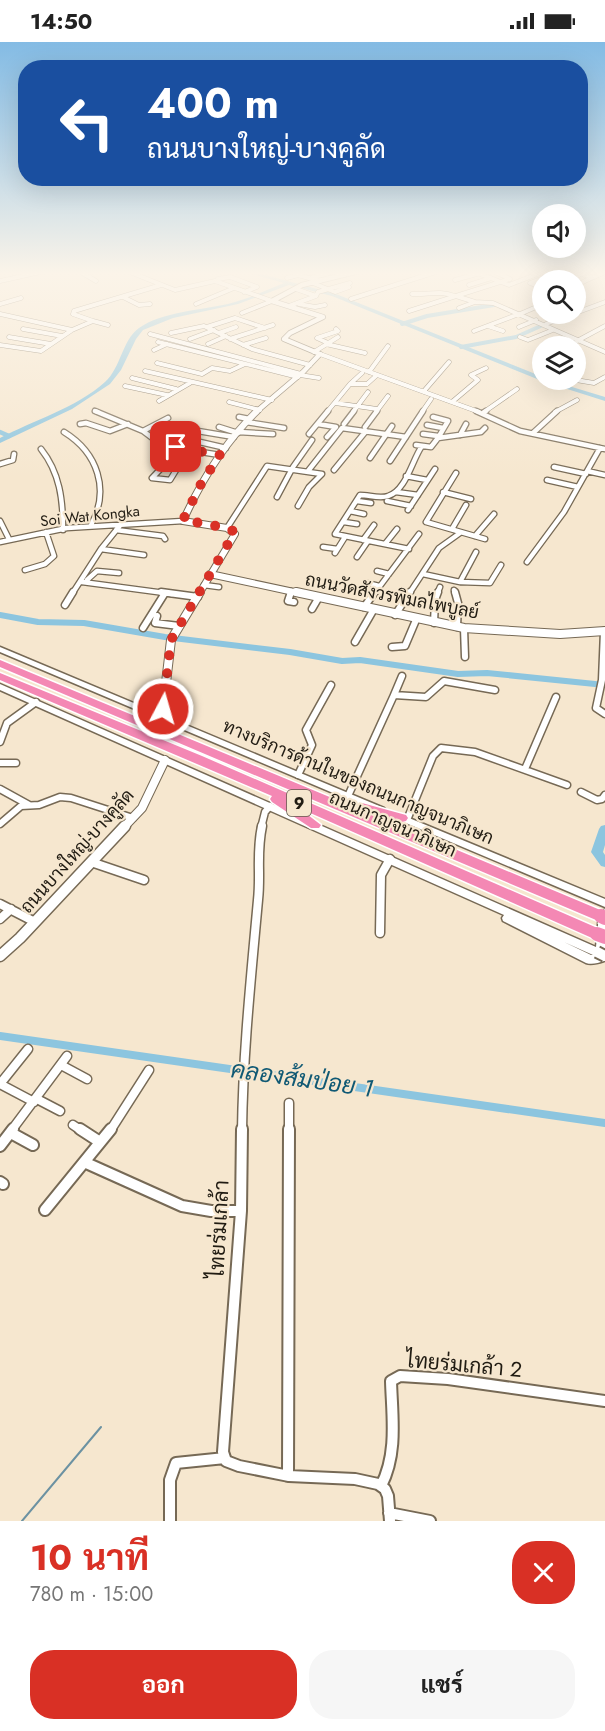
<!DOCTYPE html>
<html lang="th">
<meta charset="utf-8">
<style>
body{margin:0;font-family:Jost,Sarabun,sans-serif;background:#f6f6f6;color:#222;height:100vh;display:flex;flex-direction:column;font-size:22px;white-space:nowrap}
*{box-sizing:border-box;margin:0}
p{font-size:20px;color:#767676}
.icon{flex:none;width:33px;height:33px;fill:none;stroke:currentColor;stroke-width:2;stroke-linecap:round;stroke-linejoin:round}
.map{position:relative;height:1479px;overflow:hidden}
.panel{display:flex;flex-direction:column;background:#fff;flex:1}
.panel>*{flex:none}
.hud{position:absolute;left:18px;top:18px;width:570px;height:126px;border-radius:24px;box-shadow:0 6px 24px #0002;background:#1a4fa0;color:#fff;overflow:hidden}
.controls{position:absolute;left:532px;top:162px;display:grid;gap:12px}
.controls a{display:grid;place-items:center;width:54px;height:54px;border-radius:50%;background:#fff;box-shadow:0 6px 24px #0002;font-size:30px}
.pin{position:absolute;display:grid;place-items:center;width:51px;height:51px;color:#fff;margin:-26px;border-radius:12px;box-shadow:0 3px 9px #0006}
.me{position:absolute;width:66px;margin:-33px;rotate:6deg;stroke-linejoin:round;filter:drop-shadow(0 0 4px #0008)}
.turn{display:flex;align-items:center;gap:21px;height:126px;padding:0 30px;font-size:27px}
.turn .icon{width:78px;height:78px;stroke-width:2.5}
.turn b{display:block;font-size:42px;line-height:51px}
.round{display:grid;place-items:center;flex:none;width:63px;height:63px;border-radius:24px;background:#f6f6f6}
.headline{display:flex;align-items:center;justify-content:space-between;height:102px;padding:0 30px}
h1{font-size:36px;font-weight:700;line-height:45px;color:#d93025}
.action{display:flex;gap:12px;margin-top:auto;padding:12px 30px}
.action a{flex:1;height:69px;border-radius:24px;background:#d93025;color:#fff;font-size:24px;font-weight:700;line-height:69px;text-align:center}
.action a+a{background:#f6f6f6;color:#222}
.status{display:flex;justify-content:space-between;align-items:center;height:42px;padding:0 30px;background:#fff;direction:ltr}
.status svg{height:16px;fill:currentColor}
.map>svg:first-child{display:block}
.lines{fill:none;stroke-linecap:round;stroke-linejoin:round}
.stream{stroke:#6c92a2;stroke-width:2}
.canal-far3{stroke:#8cc5df;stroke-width:4}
.canal-far2{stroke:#8cc5df;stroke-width:4.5}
.canal-far1{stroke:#8cc5df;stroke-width:6}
.canal{stroke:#8cc5df;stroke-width:8}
.river{fill:#8cc5df;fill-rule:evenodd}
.minor-far4-casing{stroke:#766955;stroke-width:5}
.minor-far3-casing{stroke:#766955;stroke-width:7}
.minor-far2-casing{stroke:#766955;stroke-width:9}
.minor-far1-casing{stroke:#766955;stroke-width:11}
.minor-casing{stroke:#766955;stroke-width:14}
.tertiary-far3-casing{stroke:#766955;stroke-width:6}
.tertiary-far2-casing{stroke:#766955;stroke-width:8}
.tertiary-far1-casing{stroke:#766955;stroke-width:10}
.tertiary-casing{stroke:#766955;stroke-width:13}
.secondary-casing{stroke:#766955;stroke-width:3}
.trunk-casing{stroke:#fff;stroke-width:3}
.minor-far4{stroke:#fff;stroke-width:4}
.minor-far3{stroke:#fff;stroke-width:4.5}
.minor-far2{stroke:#fff;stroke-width:6}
.minor-far1{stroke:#fff;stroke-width:8}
.minor{stroke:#fff;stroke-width:10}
.tertiary-far3{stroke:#fff;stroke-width:4.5}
.tertiary-far2{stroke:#fff;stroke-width:6}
.tertiary-far1{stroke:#fff;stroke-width:8}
.tertiary{stroke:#fff;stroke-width:10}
.secondary{fill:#fff;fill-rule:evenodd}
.trunk{fill:#f488b4;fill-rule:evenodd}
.secondary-bridge-casing{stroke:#766955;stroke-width:14;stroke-linecap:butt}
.trunk-bridge-casing{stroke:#fff;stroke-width:17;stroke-linecap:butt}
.secondary-bridge{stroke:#fff;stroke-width:10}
.trunk-bridge{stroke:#f488b4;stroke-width:14}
.route{stroke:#d93025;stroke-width:10;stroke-dasharray:0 18}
.labels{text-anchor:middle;stroke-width:4.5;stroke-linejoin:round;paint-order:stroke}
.far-street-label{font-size:15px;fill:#211c13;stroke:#f6e7cf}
.shield{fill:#f6e7cf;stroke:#61594b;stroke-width:1.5}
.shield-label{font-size:16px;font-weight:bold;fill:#211c13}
.street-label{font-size:18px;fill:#211c13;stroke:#f6e7cf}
.near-street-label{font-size:21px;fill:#211c13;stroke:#f6e7cf}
.near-water-label{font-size:24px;font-style:italic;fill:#105974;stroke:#f6e7cf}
</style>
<div class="status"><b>14:50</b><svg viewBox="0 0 49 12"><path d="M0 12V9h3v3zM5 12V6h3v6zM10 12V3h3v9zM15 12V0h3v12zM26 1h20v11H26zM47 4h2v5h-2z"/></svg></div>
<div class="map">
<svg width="605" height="1479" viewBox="0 0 605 1479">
<rect width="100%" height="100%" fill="#f6e7cf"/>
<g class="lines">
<path class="stream" d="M22 1479 101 1385"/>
<path class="canal-far3" d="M402 282 427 274 494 263
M461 305 516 295 543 283"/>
<path class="canal-far2" d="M0 390 9 394"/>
<path class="canal-far1" d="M0 573 38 580 84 581 165 595 290 610 342 619 360 618 458 632 487 631 605 643"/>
<path class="canal" d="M0 994 605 1081"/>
<path class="river" d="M241 229H250L336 252 543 335V338H549L605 355V359L542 339 332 254 289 243 238 262 173 276 143 288 136 297 121 328 110 342 72 367 0 401V396C34 378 76 366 105 340 121 326 122 298 139 286 162 270 201 268 228 262 247 257 265 249 284 241Z
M605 783V803L603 810 605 813V825L601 824 591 810 599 787 601 784Z"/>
<defs>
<path id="minor-far4" d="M79 229 96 239
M127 229 175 248 215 239 272 259
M472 229 509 243 545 229
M493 229 510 237 456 254 475 260 493 261 605 310
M572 229 592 235
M313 235 327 232
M287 236 298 233 320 239
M218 237 230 235 257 245 244 250
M455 238 487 229
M568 238 581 232
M0 239 45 229
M313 241 335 250 349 245
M469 243 491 236
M576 243 605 230
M543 246 530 241 561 229
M412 252C429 253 438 248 455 254
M316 254 318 250 350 241
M123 255 139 263 150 262
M351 257 439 229
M0 262 21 256
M196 262 234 246
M299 262 315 265 325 263
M289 264 316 254 296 247
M459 266 475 260
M409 269 456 254
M242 271 272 259
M0 272 72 288
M520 272 534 266
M93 279 108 283
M546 282 605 260
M488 284 503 289
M207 285 235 276 265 286
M519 285 536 278
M23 287 62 294
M474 289 519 272
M171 291 204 284 252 307 310 323
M219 291 236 285
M150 292 301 332
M9 295 51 302
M520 295 528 298 553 288
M190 297 214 288
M230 297 273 283
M577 299 605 284
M158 300 298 335
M328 301 317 296 338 289 336 287
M208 302 226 294
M326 302 365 311
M0 303 41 309 72 288 93 279 73 272 74 269 161 243
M243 303 266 296
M154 308 167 302
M314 310 338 295
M320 312 479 370
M157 321 202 332 212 326 230 329 245 322
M145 329 272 358
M369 330 388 304
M300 333 319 336
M132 336 176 347
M576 338 594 341 605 335
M350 342 362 331
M125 344 167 353
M424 349 449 320
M159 359 190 341
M229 360 260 368
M452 360 478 338 471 333 486 326
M335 361 377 367
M95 369 98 370
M327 370 350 342H367L377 333
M353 370 368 350
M376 370 388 354
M422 370 431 357
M484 370 517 347
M555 370 577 358"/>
<path id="minor-far3" d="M95 369 143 389 163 404 220 413
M476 369 520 389 605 407
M483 371 486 369
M239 375 249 377
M433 375 448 379 438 396
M246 380 284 386
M80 382 86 381 110 389 128 382
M318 382 336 385 327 395
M344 382 354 369
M427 383 443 386
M219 385 238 391
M365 385 377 369
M143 389 168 376
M198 389 234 395
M64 390C98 411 110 448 91 483
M239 390 273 392
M533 391 557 369
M309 392 328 369
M423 392 438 394
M460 393 466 382
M200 400 226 406
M416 403 431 405 438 396 481 390 485 386
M41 407C60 431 63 458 63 488
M185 412 171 416 152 436 170 438 189 407
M370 416 392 384
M390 419 423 369
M0 422 13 418 14 412
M554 425 586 432
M334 428 366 389
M308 429 342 386 406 395
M587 429 605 433
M456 431 426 480 485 497
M406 434 427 438
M547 438 578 445
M396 450 418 453
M443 450 471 457
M277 455 293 425 312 398
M357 459 371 461
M387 459 411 464
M408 468 435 427
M350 469 364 472
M0 479 9 497
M344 480 357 482
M227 486 267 424 322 432 309 445 298 464
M452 487 466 463
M116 488 163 494 165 497
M475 494 494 472
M363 498 374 483
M0 500 67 486 183 479
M385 502 397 487
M323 505 337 507
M101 507 144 513
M409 507 335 492 360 453C369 453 380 457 388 454 406 449 412 418 422 404
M335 511 345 495
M357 515 368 499
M527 520 564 470 600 406
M25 528 45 522 54 514 46 490
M377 529 389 532
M423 532 460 540 490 541 501 523
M87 538 97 529 119 531
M82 540 172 552
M460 540 476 510
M367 541 379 544
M204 543 219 545
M454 548 455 552
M72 552 101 507 122 481
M290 552 291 549
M374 552 419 492
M409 552 439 506 460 491
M437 552 440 545"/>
<path id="minor-far2" d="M161 550 198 555
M291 550 288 559 294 560
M455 550 458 561 457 585
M65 563 73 550
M364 565 375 550
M312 567 319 555
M395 573 410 550
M157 574 155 581 179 584
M434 581 435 558 438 550
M143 586 165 551
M464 586 465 615
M604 589 602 638 596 666 605 672
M355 600 374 567
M392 605 405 604 416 578
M394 653 402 634
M0 700 7 681 36 660
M0 721H16
M525 727 556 655
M298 733 312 703 306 688 331 643
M0 747 29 763
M581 750 597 758 602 757 605 753
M348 754 394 653 426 655 444 639 495 648
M407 778 433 714 441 706 475 710 567 743
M0 782 21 764 39 763 60 755 71 756 133 776
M261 786 265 770 270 764"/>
<path id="minor-far1" d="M91 820 144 838
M0 862 35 880
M0 877 11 867
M380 891 381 833 390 817
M61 1023 87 1037
M0 1042 28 1007
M0 1042 34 1060
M37 1057 60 1069
M73 1083 82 1089
M11 1089 67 1014
M110 1089 149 1028
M242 1089C243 1011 251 935 258 858 261 831 256 812 262 784
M289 1089V1061"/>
<path id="minor" d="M80 1087 100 1100
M242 1087 241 1169 223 1410 226 1419 239 1424 289 1434 355 1437 378 1442 385 1447 388 1454 390 1479
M11 1091 33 1103
M0 1104 13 1087
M84 1120 182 1164 211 1169H241
M0 1140 3 1142
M45 1168 111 1087
M288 1434 289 1087
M381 1444C398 1411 392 1374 391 1339L400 1334 448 1337 605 1359
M389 1471 430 1479
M170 1479V1438L176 1421 225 1416"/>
<path id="tertiary-far3" d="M272 259 302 243 359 229
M256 370 303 330 320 312 284 297 290 291 323 275 272 259"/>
<path id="tertiary-far2" d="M210 532 303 552
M199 552 235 492 227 486 183 479C201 439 225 400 257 369"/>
<path id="tertiary-far1" d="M296 550 464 586 560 592 605 589
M162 675 171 598 200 550
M123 786 142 766 165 718"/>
<path id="tertiary" d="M0 914 20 896 125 784"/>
<path id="secondary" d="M0 605 384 766 386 768 384 770H378L0 610Z
M0 642 596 905 599 872 600 869 605 868V917L604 919C598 921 592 923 586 921L503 879 502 876 504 873 0 648ZM564 900 593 913H591Z
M397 771 605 857V865L394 776 392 774 394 772Z"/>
<path id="trunk" d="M0 618 356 766 358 762 362 761 406 773 408 776 406 779 402 780 369 771 605 870V878H596L0 625Z
M0 631 202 714 602 888 604 892 602 896 597 898 592 896 299 766 321 783 319 786H311L272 760 270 757 272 754 0 638Z"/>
</defs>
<use href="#minor-far4" class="minor-far4-casing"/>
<use href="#minor-far3" class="minor-far3-casing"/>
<use href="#minor-far2" class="minor-far2-casing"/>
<use href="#minor-far1" class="minor-far1-casing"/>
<use href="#minor" class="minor-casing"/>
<use href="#tertiary-far3" class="tertiary-far3-casing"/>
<use href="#tertiary-far2" class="tertiary-far2-casing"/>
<use href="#tertiary-far1" class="tertiary-far1-casing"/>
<use href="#tertiary" class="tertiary-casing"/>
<use href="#secondary" class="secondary-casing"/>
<use href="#trunk" class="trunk-casing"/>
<use href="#minor-far4" class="minor-far4"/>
<use href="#minor-far3" class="minor-far3"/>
<use href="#minor-far2" class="minor-far2"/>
<use href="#minor-far1" class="minor-far1"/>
<use href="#minor" class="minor"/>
<use href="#tertiary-far3" class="tertiary-far3"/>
<use href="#tertiary-far2" class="tertiary-far2"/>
<use href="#tertiary-far1" class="tertiary-far1"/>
<use href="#tertiary" class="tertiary"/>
<use href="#secondary" class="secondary"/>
<use href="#trunk" class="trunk"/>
<defs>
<path id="secondary-bridge" d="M597 910 605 914"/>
<path id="trunk-bridge" d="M601 874 605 876
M597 892 605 895"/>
</defs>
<use href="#secondary-bridge" class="secondary-bridge-casing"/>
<use href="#trunk-bridge" class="trunk-bridge-casing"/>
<use href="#secondary-bridge" class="secondary-bridge"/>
<use href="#trunk-bridge" class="trunk-bridge"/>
</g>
<linearGradient id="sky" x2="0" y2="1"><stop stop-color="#83bbe4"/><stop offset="0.53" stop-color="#fbf4e9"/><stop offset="1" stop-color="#fbf4e9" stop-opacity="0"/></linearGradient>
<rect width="605" height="436" fill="url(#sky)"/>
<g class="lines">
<path class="route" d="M163 667 171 598 235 490 227 486 183 478 202 440 220 413 176 405"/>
</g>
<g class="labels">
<g class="far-street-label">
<text transform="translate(90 474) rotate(-6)" y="5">Soi Wat Kongka</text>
</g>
<rect class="shield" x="287" y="748" width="24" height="26" rx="4.5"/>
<g class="shield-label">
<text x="299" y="767">9</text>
</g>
<g class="street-label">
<text transform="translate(392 554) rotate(11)" y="6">ถนนวัดสังวรพิมลไพบูลย์</text>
<text transform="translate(358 740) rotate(23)" y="6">ทางบริการด้านในของถนนกาญจนาภิเษก</text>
<text transform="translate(393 782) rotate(24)" y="6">ถนนกาญจนาภิเษก</text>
<text transform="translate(77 809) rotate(-48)" y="6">ถนนบางใหญ่-บางคูลัด</text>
</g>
<g class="near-street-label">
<text transform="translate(219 1187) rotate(-87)" y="7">ไทยร่มเกล้า</text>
<text transform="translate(464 1323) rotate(5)" y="7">ไทยร่มเกล้า 2</text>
</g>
<g class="near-water-label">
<text transform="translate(302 1037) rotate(8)" y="8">คลองส้มป่อย 1</text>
</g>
</g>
</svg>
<div class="controls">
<a><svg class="icon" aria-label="sound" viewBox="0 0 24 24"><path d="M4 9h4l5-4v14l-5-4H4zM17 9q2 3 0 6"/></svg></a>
<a><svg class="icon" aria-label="search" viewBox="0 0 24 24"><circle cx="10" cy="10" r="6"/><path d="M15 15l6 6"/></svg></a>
<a><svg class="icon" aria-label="layers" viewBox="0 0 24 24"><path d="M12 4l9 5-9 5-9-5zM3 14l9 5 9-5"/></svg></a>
</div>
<div class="pin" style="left:176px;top:405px;background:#d93025"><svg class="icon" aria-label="arrive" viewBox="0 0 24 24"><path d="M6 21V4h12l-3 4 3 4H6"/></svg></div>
<svg class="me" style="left:163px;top:667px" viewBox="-20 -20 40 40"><circle r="17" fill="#d93025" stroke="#fff" stroke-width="3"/><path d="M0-11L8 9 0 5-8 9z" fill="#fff"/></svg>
<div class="hud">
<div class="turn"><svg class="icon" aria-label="left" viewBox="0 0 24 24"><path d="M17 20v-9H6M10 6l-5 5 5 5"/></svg><div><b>400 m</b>ถนนบางใหญ่-บางคูลัด</div></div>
</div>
</div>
<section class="panel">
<div class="headline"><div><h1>10 นาที</h1><p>780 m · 15:00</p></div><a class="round" style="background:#d93025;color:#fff"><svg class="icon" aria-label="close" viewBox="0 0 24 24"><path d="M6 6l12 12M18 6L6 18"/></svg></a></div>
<div class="action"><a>ออก</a><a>แชร์</a></div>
</section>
